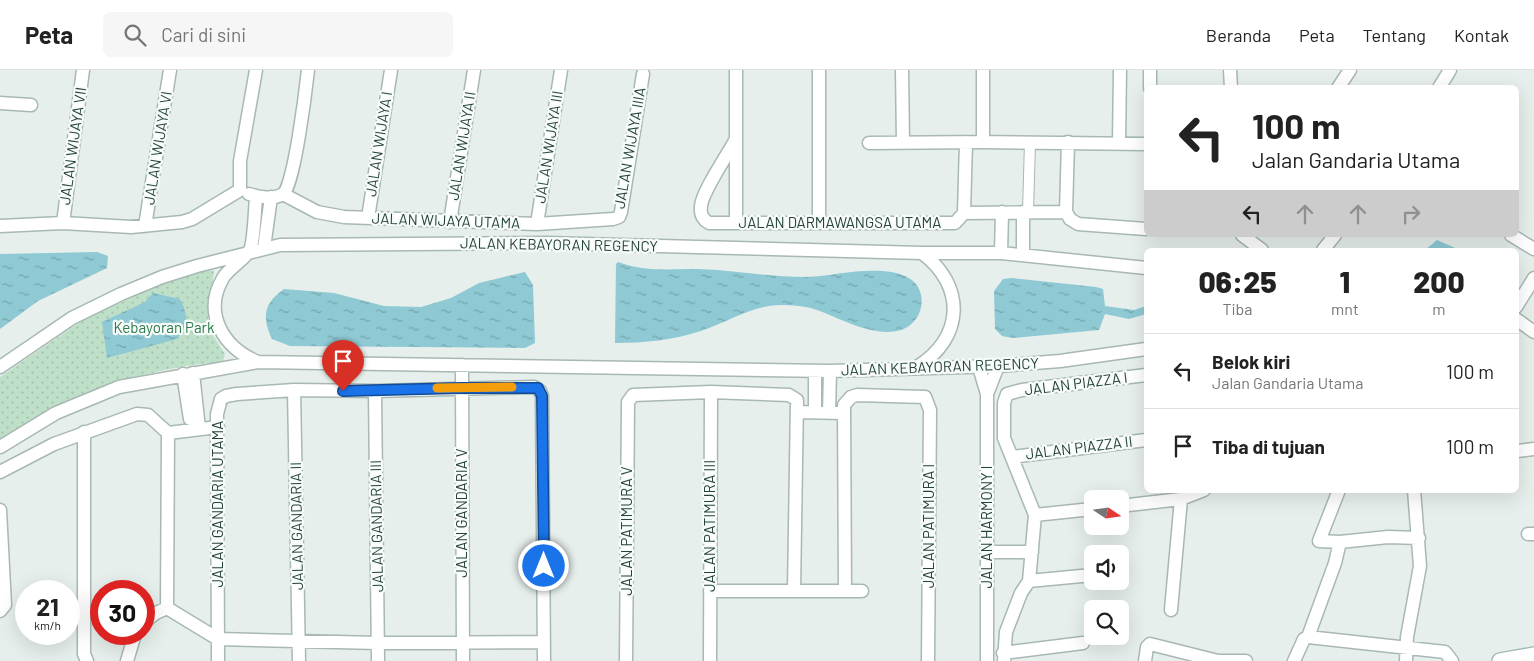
<!DOCTYPE html>
<html lang="id">
<style>
body{margin:0;font-family:Barlow,sans-serif;background:#f6f6f6;color:#222;height:100vh;display:flex;flex-direction:column;font-size:19px;white-space:nowrap}
*{box-sizing:border-box;margin:0}
p{font-size:16px;color:#767676}
.icon{flex:none;width:28px;height:28px;fill:none;stroke:currentColor;stroke-width:2;stroke-linecap:round;stroke-linejoin:round}
.map{position:relative;flex:1;overflow:hidden}
.drawer{position:absolute;left:1144px;top:178px;width:375px;height:245px;display:flex;flex-direction:column;background:#fff;border-radius:8px;box-shadow:0 5px 20px #0002}
.drawer>*{flex:none}
.top-card{position:absolute;left:1144px;top:15px;width:375px;height:152px;border-radius:8px;box-shadow:0 5px 20px #0002;background:#fff;color:#222;overflow:hidden}
.needle{width:32px;rotate:103deg}
.controls{position:absolute;left:1084px;top:420px;display:grid;gap:10px}
.controls a{display:grid;place-items:center;width:45px;height:45px;border-radius:8px;background:#fff;box-shadow:0 5px 20px #0002;font-size:25px}
.speed{position:absolute;left:15px;top:510px;display:flex;gap:10px;font-size:25px;font-weight:700;text-align:center}
.speed>*{display:grid;place-content:center;width:65px;height:65px;border-radius:50%;background:#fff;box-shadow:0 5px 20px #0002;line-height:1}
.speed small{font-size:12px;font-weight:400}
.speed .limit{border:8px solid #d22;background:#fff;color:#111}
.pin{position:absolute;display:grid;place-items:center;width:42px;height:42px;color:#fff;margin:-51px -21px;border-radius:50% 50% 50% 0;rotate:-45deg;box-shadow:0 0 5px #0007}
.pin .icon{rotate:45deg}
.me{position:absolute;width:55px;margin:-28px;rotate:0deg;stroke-linejoin:round;filter:drop-shadow(0 0 4px #0008)}
.turn{display:flex;align-items:center;gap:18px;height:105px;padding:0 25px;font-size:22px}
.turn .icon{width:65px;height:65px;stroke-width:2.5}
.turn b{display:block;font-size:35px;line-height:42px}
.lanes{display:flex;align-items:center;height:48px;padding:0 25px;background:#0003;justify-content:center;gap:25px;direction:ltr}
.lanes .off{opacity:.35}
.eta{display:flex;justify-content:space-evenly;align-items:center;height:85px;text-align:center}
.eta b{font-size:30px;font-weight:800;line-height:35px}
ul{padding:0;list-style:none}
li{display:flex;align-items:center;gap:15px;height:75px;padding:0 25px;border-top:1px solid #e0e0e0}
li div{flex:1}
li b{display:block;font-size:19px}
li em{font-style:normal}
header{display:flex;align-items:center;gap:30px;box-sizing:border-box;height:70px;padding:0 25px;background:#fff;border-bottom:1px solid #e0e0e0}
header strong{font-size:24px}
nav{display:flex;gap:28px;margin-inline-start:auto;font-size:18px}
.search{width:350px;height:45px;background:#f6f6f6;display:flex;align-items:center;gap:12px;box-sizing:border-box;padding:0 18px;border-radius:8px;color:#767676;font-size:19px}
.map>svg:first-child{display:block}
.park{fill:url(#park-dots)}
.water{fill:url(#water-ripples)}
.lines{fill:none;stroke-linecap:round;stroke-linejoin:round}
.pedestrian-casing{stroke:#a8b8b2;stroke-width:12}
.minor-casing{stroke:#a8b8b2;stroke-width:15}
.secondary-casing{stroke:#a4bbb3;stroke-width:18}
.pedestrian{stroke:#fff;stroke-width:10}
.minor{stroke:#fff;stroke-width:12}
.secondary{stroke:#fff;stroke-width:15}
.route-casing{stroke:#114b97;stroke-width:12}
.route{stroke:#1a73e8;stroke-width:9}
.slow{stroke:#f59e0b;stroke-width:9}
.labels{text-anchor:middle;stroke-width:4.5;stroke-linejoin:round;paint-order:stroke}
.street-label{font-size:15px;fill:#24423a;stroke:#f7fbf9}
.park-label{font-size:15px;fill:#2d7a4b;stroke:#f7fbf9}
</style>
<header>
<strong>Peta</strong>
<div class="search"><svg class="icon" aria-label="search" viewBox="0 0 24 24"><circle cx="10" cy="10" r="6"/><path d="M15 15l6 6"/></svg>Cari di sini</div>
<nav><a>Beranda</a><a>Peta</a><a>Tentang</a><a>Kontak</a></nav>
</header>
<div class="map">
<svg width="1534" height="591" viewBox="0 0 1534 591">
<defs>
<pattern id="park-dots" width="8" height="8" patternUnits="userSpaceOnUse" patternTransform="scale(1.25)"><rect width="8" height="8" fill="#bfe0c8"/><path d="M2 2h.1M6 6h.1" fill="none" stroke="#a4c1ad" stroke-width="1.8" stroke-linecap="round"/></pattern>
<pattern id="water-ripples" width="26" height="14" patternUnits="userSpaceOnUse" patternTransform="scale(1.25)"><rect width="26" height="14" fill="#8ec9d4"/><path d="M2 4q2-2 4 0t4 0M15 11q2-2 4 0t4 0" fill="none" stroke="#74a5ad"/></pattern>
</defs>
<rect width="100%" height="100%" fill="#e6efeb"/>
<path class="park" d="M204 199 214 201 208 248 212 264 225 284 223 292C174 295 122 308 77 328 50 339 25 358 0 372V307L86 248 158 216Z"/>
<path class="water" d="M1437 170 1460 180H1425Z
M97 182 108 186 107 198 38 231 0 259V184Z
M618 192C644 202 669 199 697 199 733 200 769 207 806 207 831 206 856 199 882 201 895 202 911 205 918 217 927 233 919 254 901 260 874 268 842 249 817 240 807 236 791 235 780 235 751 236 728 252 701 261 673 270 645 273 615 273L616 194Z
M525 202 533 215 535 273 525 278 290 276 272 269C262 247 263 234 284 219L334 223 384 236 421 237 451 228 479 213Z
M1012 208 1096 217 1103 219 1105 236 1134 240 1146 236V244L1129 249 1105 244 1099 260 1013 268 1002 266 995 259 994 221 1003 209Z
M153 223 180 229C188 244 189 256 177 269L107 288 102 252 145 232Z"/>
<g class="lines">
<defs>
<path id="pedestrian" d="M1028 142 1030 72"/>
<path id="minor" d="M736 0V153
M819 0V152
M902 0 903 73
M983 0V72
M1150 0V18
M1230 0 1231 18
M1338 18 1350 0
M1439 18 1450 0
M0 33 31 35
M736 69C728 84 702 122 701 136 700 144 702 149 709 153H955L964 143 966 72
M869 73 983 72 1146 74
M1119 73 1120 0
M240 120V91L256 0
M249 124C258 127 274 130 283 124 294 117 306 18 308 0
M283 124 317 142 344 147 537 154 613 149 619 147 621 142 643 4
M256 126C255 138 254 172 250 180 245 189 229 198 223 208 202 244 224 278 258 292
M1023 142V184
M1066 142 1070 149 1078 154 1146 159
M1066 142 1068 72
M964 143 1066 142
M368 148 391 0
M450 152 474 0
M63 153 83 0
M537 154 561 0
M0 156 63 153 131 157 182 152 192 149 240 120
M145 156 170 0
M1242 165 1262 180
M1511 165 1534 179
M264 178 271 127
M1323 180 1335 165
M1001 183 1002 142
M1516 237 1534 208
M1516 249 1534 262
M462 295 463 591
M0 297 72 248 121 224 162 207 197 196 280 175 546 173 922 183H1001L1146 198
M917 297C964 268 966 216 922 183
M979 297 987 324V591
M193 303 199 359
M183 304 190 349
M294 320 299 591
M375 321 378 591
M987 324 998 296
M798 342 843 343
M815 342V301
M829 343 830 301
M84 362V584L87 591
M0 377 56 343 119 317 258 292 830 301 998 296 1060 291 1146 279
M1517 381 1534 379
M1012 387 1146 370
M0 402 54 374 137 344 148 345 168 363 218 357
M1120 436 1181 429 1204 420
M0 440 5 535 0 541
M1035 445 1092 439
M1528 464H1534
M1340 472 1388 467 1419 468
M987 482H1032
M1029 511 1092 505
M710 521H862
M845 521 844 335 851 327 857 325 925 327 930 340 928 591
M167 538 218 569 378 573 544 572
M167 538 168 363
M1171 540 1181 429
M144 552 156 543 167 538
M1308 567 1335 493 1340 472 1319 471 1339 420
M1003 583 1083 573
M127 591 135 564
M218 591 217 344 221 329 226 326 237 324 294 320 375 321 534 317 540 321 542 326 544 591
M626 591 628 332 633 325 711 322 789 325 797 330 794 521
M710 591 711 322
M1004 591 1006 562 1021 523 1029 511 1035 445 1004 368V333L1007 324 1022 320 1146 305
M1145 591 1147 577 1150 574 1218 591H1246
M1294 591 1304 569 1308 567 1445 582 1452 591
M1406 591 1407 567 1420 496 1414 420"/>
<path id="secondary" d="M1500 591 1534 585"/>
</defs>
<use href="#pedestrian" class="pedestrian-casing"/>
<use href="#minor" class="minor-casing"/>
<use href="#secondary" class="secondary-casing"/>
<use href="#pedestrian" class="pedestrian"/>
<use href="#minor" class="minor"/>
<use href="#secondary" class="secondary"/>
</g>
<g class="lines">
<defs>
<path id="route" d="M343 321 461 318H538L542 326 544 496"/>
</defs>
<use href="#route" class="route-casing"/>
<use href="#route" class="route"/>
<path class="slow" d="M437 318 512 317"/>
</g>
<g class="labels">
<g class="street-label">
<text transform="translate(379 74) rotate(-81)" y="5">JALAN WIJAYA I</text>
<text transform="translate(73 76) rotate(-82)" y="5">JALAN WIJAYA VII</text>
<text transform="translate(462 76) rotate(-81)" y="5">JALAN WIJAYA II</text>
<text transform="translate(549 77) rotate(-81)" y="5">JALAN WIJAYA III</text>
<text transform="translate(158 78) rotate(-81)" y="5">JALAN WIJAYA VI</text>
<text transform="translate(630 78) rotate(-80)" y="5">JALAN WIJAYA IIIA</text>
<text transform="translate(446 151) rotate(2)" y="5">JALAN WIJAYA UTAMA</text>
<text x="840" y="158">JALAN DARMAWANGSA UTAMA</text>
<text transform="translate(559 175) rotate(1)" y="5">JALAN KEBAYORAN REGENCY</text>
<text transform="translate(940 297) rotate(-2)" y="5">JALAN KEBAYORAN REGENCY</text>
<text transform="translate(1076 314) rotate(-7)" y="5">JALAN PIAZZA I</text>
<text transform="translate(1079 378) rotate(-7)" y="5">JALAN PIAZZA II</text>
<text transform="translate(218 434) rotate(-90)" y="5">JALAN GANDARIA UTAMA</text>
<text transform="translate(462 443) rotate(-90)" y="5">JALAN GANDARIA V</text>
<text transform="translate(297 456) rotate(-91)" y="5">JALAN GANDARIA II</text>
<text transform="translate(377 456) rotate(-91)" y="5">JALAN GANDARIA III</text>
<text transform="translate(710 456) rotate(-90)" y="5">JALAN PATIMURA III</text>
<text transform="translate(929 456) rotate(-90)" y="5">JALAN PATIMURA I</text>
<text transform="translate(987 457) rotate(-90)" y="5">JALAN HARMONY I</text>
<text transform="translate(627 461) rotate(-90)" y="5">JALAN PATIMURA V</text>
</g>
<g class="park-label">
<text x="164" y="263">Kebayoran Park</text>
</g>
</g>
</svg>
<div class="controls">
<a><svg class="needle" viewBox="-14 -14 28 28"><path d="M0-13l5 13h-10z" fill="#e53935"/><path d="M0 13l5-13h-10z" fill="#767676"/></svg></a>
<a><svg class="icon" aria-label="sound" viewBox="0 0 24 24"><path d="M4 9h4l5-4v14l-5-4H4zM17 9q2 3 0 6"/></svg></a>
<a><svg class="icon" aria-label="search" viewBox="0 0 24 24"><circle cx="10" cy="10" r="6"/><path d="M15 15l6 6"/></svg></a>
</div>
<div class="speed"><div>21<small>km/h</small></div><div class="limit">30</div></div>
<div class="pin" style="left:343px;top:321px;background:#d93025"><svg class="icon" aria-label="arrive" viewBox="0 0 24 24"><path d="M6 21V4h12l-3 4 3 4H6"/></svg></div>
<svg class="me" style="left:544px;top:496px" viewBox="-20 -20 40 40"><circle r="17" fill="#1a73e8" stroke="#fff" stroke-width="3"/><path d="M0-11L8 9 0 5-8 9z" fill="#fff"/></svg>
<div class="top-card">
<div class="turn"><svg class="icon" aria-label="left" viewBox="0 0 24 24"><path d="M17 20v-9H6M10 6l-5 5 5 5"/></svg><div><b>100 m</b>Jalan Gandaria Utama</div></div>
<div class="lanes"><svg class="icon" aria-label="left" viewBox="0 0 24 24"><path d="M17 20v-9H6M10 6l-5 5 5 5"/></svg><svg class="icon off" aria-label="ahead" viewBox="0 0 24 24"><path d="M12 20V5M6 11l6-6 6 6"/></svg><svg class="icon off" aria-label="ahead" viewBox="0 0 24 24"><path d="M12 20V5M6 11l6-6 6 6"/></svg><svg class="icon off" aria-label="right" viewBox="0 0 24 24"><path d="M7 20v-9h11M14 6l5 5-5 5"/></svg></div>
</div>
<section class="drawer">
<div class="eta">
<div><b>06:25</b><p>Tiba</p></div>
<div><b>1</b><p>mnt</p></div>
<div><b>200</b><p>m</p></div>
</div>
<ul>
<li><svg class="icon" aria-label="left" viewBox="0 0 24 24"><path d="M17 20v-9H6M10 6l-5 5 5 5"/></svg><div><b>Belok kiri</b><p>Jalan Gandaria Utama</p></div><em>100 m</em></li>
<li><svg class="icon" aria-label="arrive" viewBox="0 0 24 24"><path d="M6 21V4h12l-3 4 3 4H6"/></svg><div><b>Tiba di tujuan</b></div><em>100 m</em></li>
</ul>
</section>
</div>
